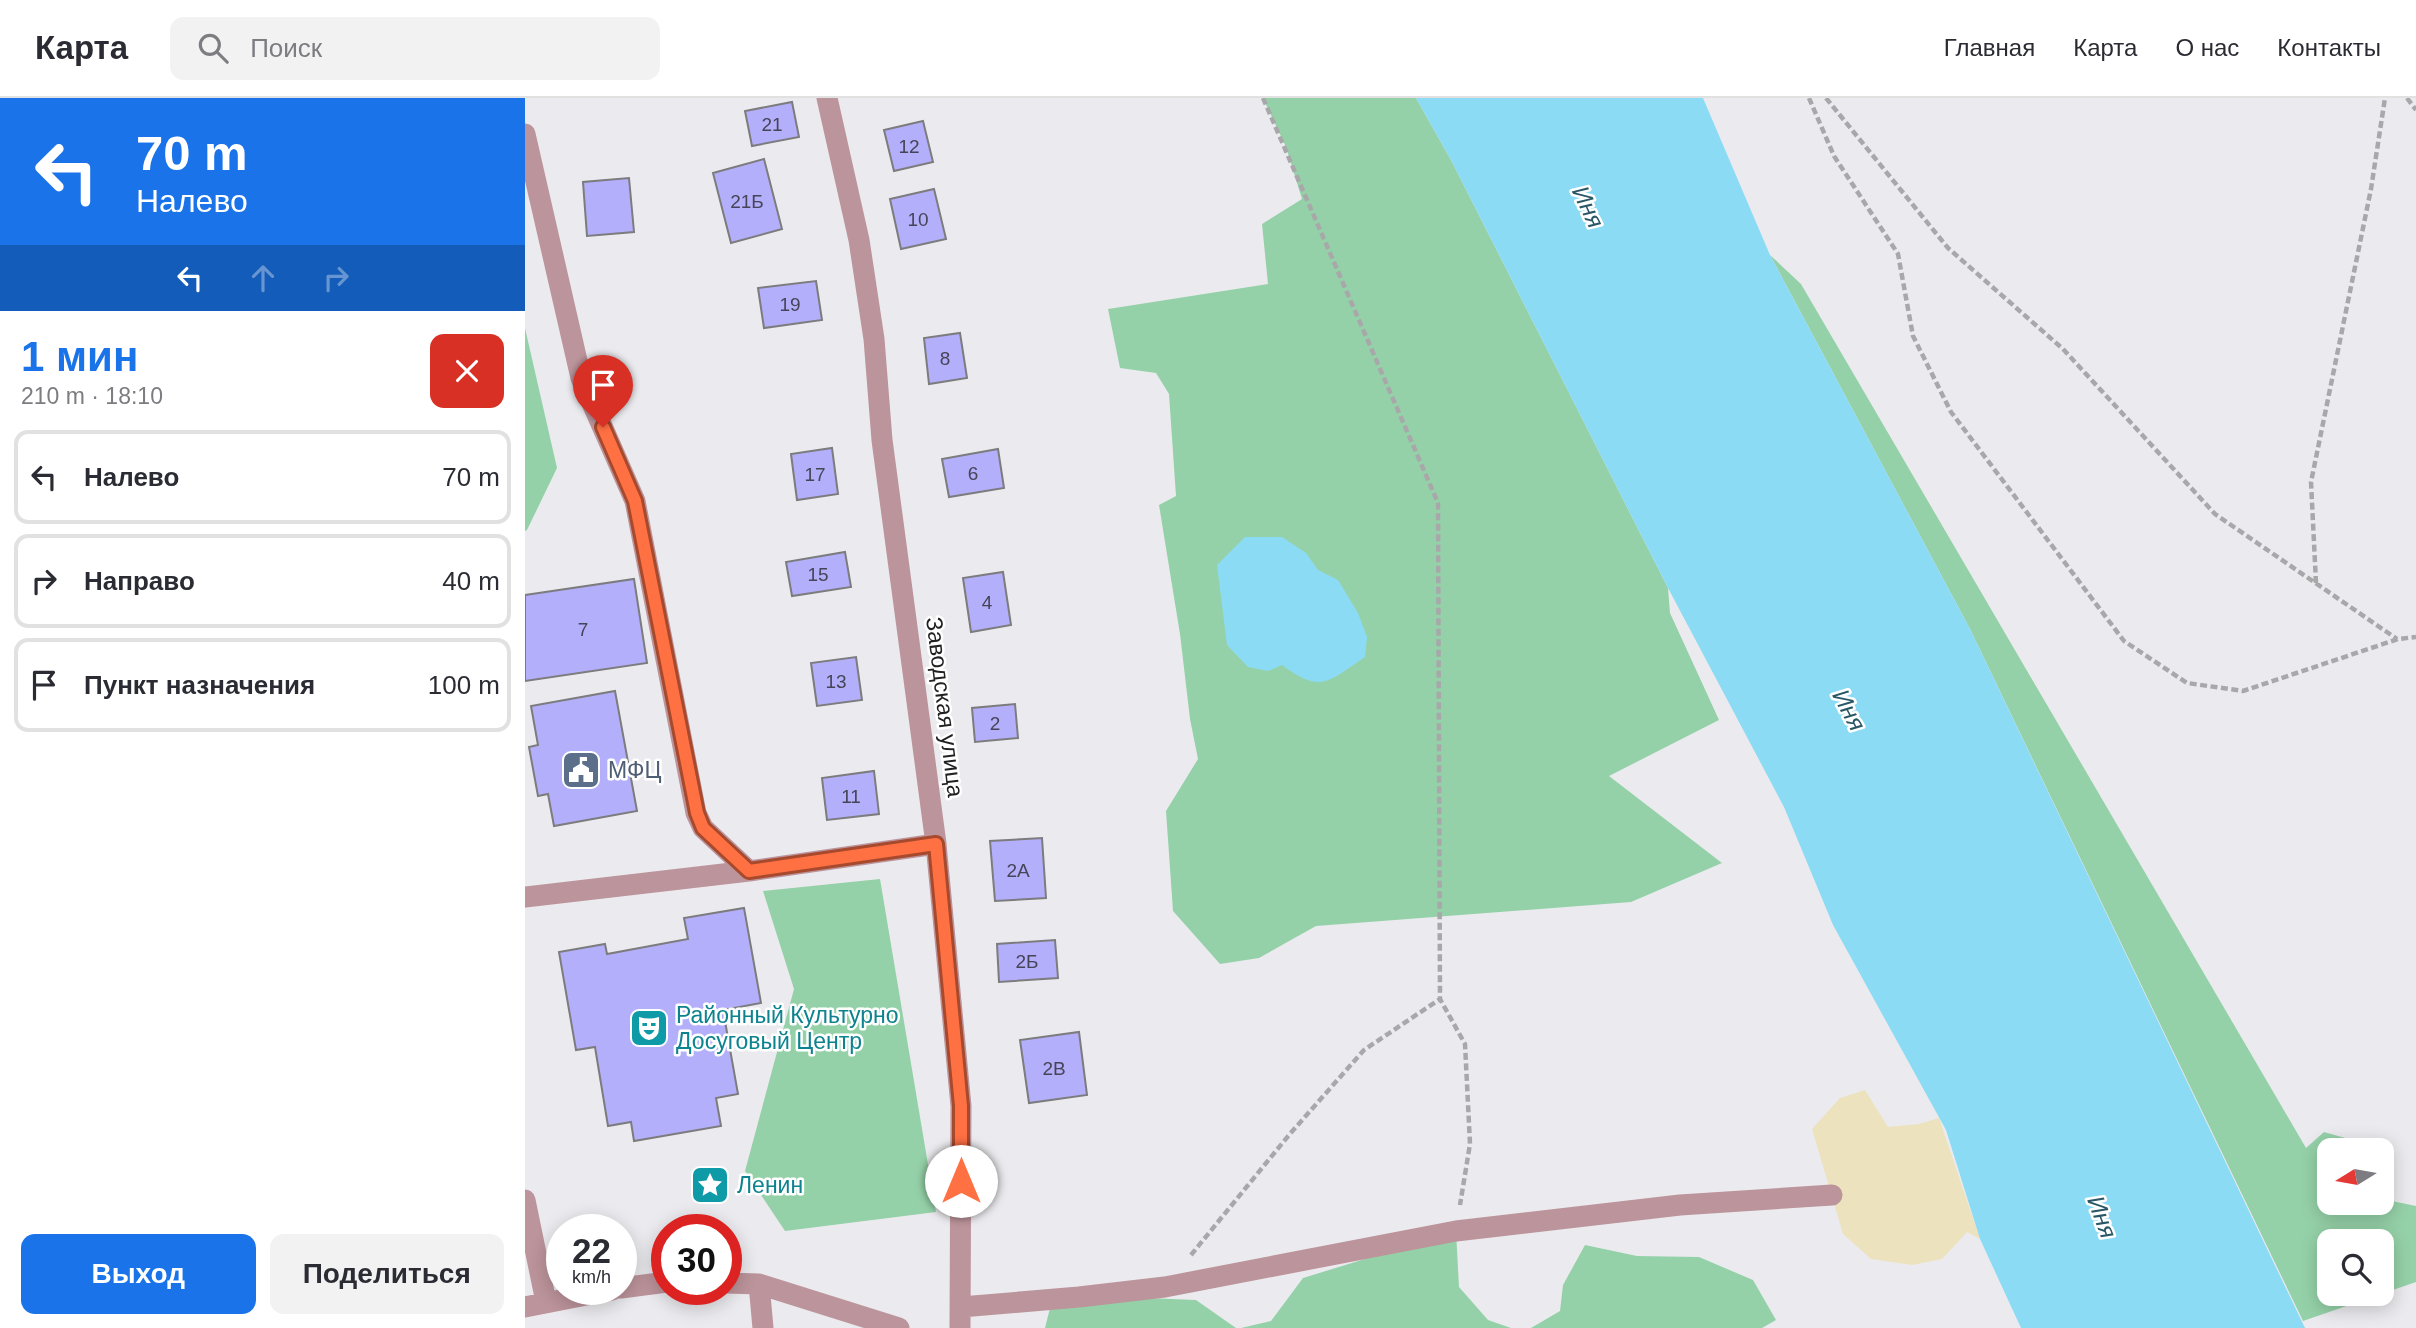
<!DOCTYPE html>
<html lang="ru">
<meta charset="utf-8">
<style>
body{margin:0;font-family:Arial,sans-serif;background:#f2f2f3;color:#2b2b33;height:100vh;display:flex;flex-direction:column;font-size:26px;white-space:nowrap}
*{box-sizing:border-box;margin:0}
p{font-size:23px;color:#7c7c81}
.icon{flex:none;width:38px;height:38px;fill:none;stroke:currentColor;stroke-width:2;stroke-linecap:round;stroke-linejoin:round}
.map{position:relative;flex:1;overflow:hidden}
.details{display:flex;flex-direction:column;background:#fff;width:525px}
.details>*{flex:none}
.guide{background:#1a73e8;color:#fff;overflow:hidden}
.needle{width:46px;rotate:259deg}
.controls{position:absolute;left:1792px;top:1040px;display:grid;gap:14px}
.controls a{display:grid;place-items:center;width:77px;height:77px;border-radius:14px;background:#fff;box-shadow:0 4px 18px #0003;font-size:35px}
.speed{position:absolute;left:21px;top:1116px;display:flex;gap:14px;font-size:35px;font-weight:700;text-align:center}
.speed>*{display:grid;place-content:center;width:91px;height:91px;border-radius:50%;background:#fff;box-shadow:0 4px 18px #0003;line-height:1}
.speed small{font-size:18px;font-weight:400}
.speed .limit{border:10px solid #d22;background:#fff;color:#111}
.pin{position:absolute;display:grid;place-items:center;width:60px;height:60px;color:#fff;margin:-72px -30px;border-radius:50% 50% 50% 0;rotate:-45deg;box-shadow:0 0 7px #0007}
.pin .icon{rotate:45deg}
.me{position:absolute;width:77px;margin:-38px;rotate:0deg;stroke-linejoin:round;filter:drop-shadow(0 0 5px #0008)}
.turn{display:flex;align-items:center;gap:24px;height:147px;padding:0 21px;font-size:32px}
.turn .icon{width:91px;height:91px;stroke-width:2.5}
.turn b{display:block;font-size:49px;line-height:60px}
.lanes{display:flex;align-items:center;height:66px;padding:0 21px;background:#0003;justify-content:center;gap:35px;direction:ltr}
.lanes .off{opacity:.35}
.round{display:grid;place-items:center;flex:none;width:74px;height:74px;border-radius:14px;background:#f2f2f3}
.summary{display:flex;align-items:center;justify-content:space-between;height:119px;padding:0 21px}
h1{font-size:42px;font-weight:800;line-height:52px;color:#1a73e8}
.primary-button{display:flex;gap:14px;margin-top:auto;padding:14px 21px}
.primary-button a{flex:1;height:80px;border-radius:14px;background:#1a73e8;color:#fff;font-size:28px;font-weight:800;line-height:80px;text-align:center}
.primary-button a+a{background:#f2f2f3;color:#2b2b33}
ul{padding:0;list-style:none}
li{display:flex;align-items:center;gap:21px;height:94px;margin:0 14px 10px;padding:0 7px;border:4px solid #e1e1e2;border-radius:14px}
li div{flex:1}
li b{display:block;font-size:26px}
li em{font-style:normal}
header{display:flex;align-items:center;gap:42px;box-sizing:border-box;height:98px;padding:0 35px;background:#fff;border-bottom:2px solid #e1e1e2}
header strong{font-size:33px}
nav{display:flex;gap:38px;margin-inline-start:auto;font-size:24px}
.search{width:490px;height:63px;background:#f2f2f3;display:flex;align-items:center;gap:18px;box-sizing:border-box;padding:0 24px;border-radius:14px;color:#7c7c81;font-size:26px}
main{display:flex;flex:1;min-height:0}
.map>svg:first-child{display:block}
.green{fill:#95d1a8;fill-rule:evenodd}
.sand{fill:#ece2bd}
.water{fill:#8cdbf5}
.building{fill:#b4affa;stroke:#7c7c7f;stroke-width:2}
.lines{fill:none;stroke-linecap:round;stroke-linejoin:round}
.path{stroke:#a8a8ab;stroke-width:4.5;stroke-dasharray:7 3.5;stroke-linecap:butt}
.minor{stroke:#bc949b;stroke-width:21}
.route-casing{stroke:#a6492c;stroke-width:18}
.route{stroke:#ff7043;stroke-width:12}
.labels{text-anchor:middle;stroke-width:5;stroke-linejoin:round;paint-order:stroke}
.number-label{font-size:19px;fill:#464458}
.street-label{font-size:23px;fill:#212122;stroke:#fff}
.service-label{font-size:23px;fill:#4e5e75;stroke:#fff;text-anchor:start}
.culture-label{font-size:23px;fill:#0d838f;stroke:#fff;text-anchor:start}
.water-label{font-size:24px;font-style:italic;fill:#295765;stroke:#fff}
</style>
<header>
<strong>Карта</strong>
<div class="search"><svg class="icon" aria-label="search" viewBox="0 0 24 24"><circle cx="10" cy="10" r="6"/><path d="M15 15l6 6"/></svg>Поиск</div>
<nav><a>Главная</a><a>Карта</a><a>О нас</a><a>Контакты</a></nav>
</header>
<main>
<section class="details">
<div class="guide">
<div class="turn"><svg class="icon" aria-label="left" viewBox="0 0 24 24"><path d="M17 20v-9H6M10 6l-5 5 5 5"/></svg><div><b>70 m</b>Налево</div></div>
<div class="lanes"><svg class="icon" aria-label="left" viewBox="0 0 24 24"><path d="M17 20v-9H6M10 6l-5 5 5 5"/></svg><svg class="icon off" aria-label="ahead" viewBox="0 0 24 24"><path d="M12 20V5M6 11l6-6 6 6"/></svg><svg class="icon off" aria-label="right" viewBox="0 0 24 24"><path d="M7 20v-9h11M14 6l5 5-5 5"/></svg></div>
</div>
<div class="summary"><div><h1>1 мин</h1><p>210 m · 18:10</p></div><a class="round" style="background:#d93025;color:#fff"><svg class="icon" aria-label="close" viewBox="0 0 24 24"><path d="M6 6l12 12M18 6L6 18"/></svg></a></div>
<ul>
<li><svg class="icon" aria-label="left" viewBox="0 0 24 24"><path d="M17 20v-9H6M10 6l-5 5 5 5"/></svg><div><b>Налево</b></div><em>70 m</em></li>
<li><svg class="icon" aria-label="right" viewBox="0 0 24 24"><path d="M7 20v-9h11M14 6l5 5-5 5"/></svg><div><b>Направо</b></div><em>40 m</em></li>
<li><svg class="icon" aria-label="arrive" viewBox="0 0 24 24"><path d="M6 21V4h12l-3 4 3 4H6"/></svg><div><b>Пункт назначения</b></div><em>100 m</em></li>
</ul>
<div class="primary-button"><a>Выход</a><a>Поделиться</a></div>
</section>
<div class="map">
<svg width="1891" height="1230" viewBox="0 0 1891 1230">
<rect width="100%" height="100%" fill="#ebebef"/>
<path class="green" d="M738 0H891L926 62 1143 490 1145 515 1194 622 1084 678 1197 765 1106 804 791 828 734 860 695 866 648 813 641 713 673 661 665 621 655 536 634 407 651 398 644 296 631 275 595 270 583 211 743 186 737 126 777 101 761 49Z
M1245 157 1276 186 1781 1050 1799 1034 1866 1053 1867 1103 1891 1108V1184L1778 1223 1445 531ZM1804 1052H1857V1104H1804ZM1804 1143H1857V1195H1804Z
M0 230 32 370 2 432 0 433Z
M355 781 411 1114 260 1133 220 1073 269 891 238 793Z
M931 1133 934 1189 963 1222 986 1230H716L746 1223 778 1180Z
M1060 1147 1112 1158 1174 1159 1228 1182 1251 1222 1237 1230H1006L1035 1213 1038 1187Z
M623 1200 671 1202 711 1230H520L525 1210Z"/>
<path class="sand" d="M1340 992 1363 1029 1394 1026 1414 1020 1455 1141 1442 1134 1417 1161 1387 1167 1346 1161 1318 1136 1287 1031 1315 1000Z"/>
<path class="water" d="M891 0H1178L1245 157 1445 531 1780 1230H1496L1455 1141 1421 1032 1308 827 1259 709 1143 490 926 62Z
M720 439H757L781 455 793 472 813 482 833 515 842 539 840 559C803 584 796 596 757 567L743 573 723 569 702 547 692 467Z"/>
<path class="building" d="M267 4 274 39 227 48 220 13Z
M398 23 408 64 369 73 359 32Z
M239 61 257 131 206 145 188 75Z
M104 80 109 134 62 138 58 84Z
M409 91 421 141 376 151 365 101Z
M291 183 297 222 239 230 233 190Z
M435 235 442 280 404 286 399 240Z
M307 350 313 396 272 402 266 356Z
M473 351 479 390 424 399 417 361Z
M320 454 326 489 267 498 261 464Z
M478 474 486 527 446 534 438 480Z
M109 481 122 565 0 583V497Z
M331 559 337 602 292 608 286 565Z
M90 593 112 713 29 728 23 696 13 698 4 649 13 647 6 608Z
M490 606 493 640 450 644 447 610Z
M349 673 354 716 302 722 297 680Z
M517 740 521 800 470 803 465 743Z
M219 810 236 905 198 912 213 996 191 1000 196 1028 109 1043 106 1024 83 1028 70 949 51 952 34 854 80 846 82 856 163 841 159 820Z
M530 842 533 880 474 884 472 846Z
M554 934 562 997 504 1005 495 942Z"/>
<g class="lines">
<path class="path" d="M738 0 913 405 915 901 940 946 945 1046 935 1107
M1284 0 1309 58 1373 156 1388 238 1426 314 1599 543 1662 585 1718 593 1873 541 1891 539
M1301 0 1423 150 1538 251 1690 416 1872 541
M1882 0 1891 12
M1791 485 1786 384 1846 91 1860 0
M666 1157 764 1037 839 952 915 901"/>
<path class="minor" d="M302 0 334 142 349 241 357 342 411 746 436 1008 435 1230
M0 36 56 280 110 403 171 715 178 730 224 773
M0 799 224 773 411 746
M0 1102 21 1204
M201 1185 234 1186 374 1230
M234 1186 238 1230
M96 1190 142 1184
M0 1209 87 1192
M436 1209 554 1199 640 1189 931 1133 1155 1107 1307 1097"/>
</g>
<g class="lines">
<defs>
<path id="route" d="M78 329 110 403 172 715 178 730 224 773 411 746 436 1008V1083"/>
</defs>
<use href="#route" class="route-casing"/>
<use href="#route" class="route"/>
</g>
<defs>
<symbol id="civic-square" viewBox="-11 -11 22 22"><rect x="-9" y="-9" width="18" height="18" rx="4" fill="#5c6f8a" stroke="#fff"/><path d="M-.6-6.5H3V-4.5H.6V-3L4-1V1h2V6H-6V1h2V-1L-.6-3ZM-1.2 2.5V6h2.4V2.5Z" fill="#fff"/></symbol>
<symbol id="theatre-square" viewBox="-11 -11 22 22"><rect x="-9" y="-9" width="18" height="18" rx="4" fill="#0f9aa8" stroke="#fff"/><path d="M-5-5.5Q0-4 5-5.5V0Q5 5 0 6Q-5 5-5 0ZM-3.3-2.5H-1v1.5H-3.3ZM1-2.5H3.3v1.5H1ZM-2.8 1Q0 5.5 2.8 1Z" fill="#fff"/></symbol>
<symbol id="sight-square" viewBox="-11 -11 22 22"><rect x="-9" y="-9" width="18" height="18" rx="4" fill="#0f9aa8" stroke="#fff"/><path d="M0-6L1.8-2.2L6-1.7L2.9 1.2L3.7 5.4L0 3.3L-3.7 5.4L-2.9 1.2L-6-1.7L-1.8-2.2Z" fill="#fff"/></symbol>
</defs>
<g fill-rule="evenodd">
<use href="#civic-square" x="34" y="650" width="44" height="44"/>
<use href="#theatre-square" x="102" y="908" width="44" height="44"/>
<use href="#sight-square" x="163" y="1065" width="44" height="44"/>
</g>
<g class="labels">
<g class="number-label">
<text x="247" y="33">21</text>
<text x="384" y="55">12</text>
<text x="222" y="110">21Б</text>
<text x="393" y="128">10</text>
<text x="265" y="213">19</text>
<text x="420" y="267">8</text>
<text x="448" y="382">6</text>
<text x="290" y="383">17</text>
<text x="293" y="483">15</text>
<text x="462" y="511">4</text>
<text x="58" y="538">7</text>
<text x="311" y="590">13</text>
<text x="470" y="632">2</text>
<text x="326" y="705">11</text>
<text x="493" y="779">2А</text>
<text x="502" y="870">2Б</text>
<text x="529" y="977">2В</text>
</g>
<g class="street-label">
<text transform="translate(420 609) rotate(83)" y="8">Заводская улица</text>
</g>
<g class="service-label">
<text x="83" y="680">МФЦ</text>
</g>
<g class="culture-label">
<text x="151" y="925">Районный Культурно<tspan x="151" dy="26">Досуговый Центр</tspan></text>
<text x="212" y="1095">Ленин</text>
</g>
<g class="water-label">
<text transform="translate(1063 109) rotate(65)" y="8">Иня</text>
<text transform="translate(1324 612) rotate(62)" y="8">Иня</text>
<text transform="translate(1577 1119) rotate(70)" y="8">Иня</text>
</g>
</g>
</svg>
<div class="controls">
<a><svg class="needle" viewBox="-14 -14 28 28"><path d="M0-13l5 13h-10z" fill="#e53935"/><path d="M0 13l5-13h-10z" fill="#7c7c81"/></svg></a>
<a><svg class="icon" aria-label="search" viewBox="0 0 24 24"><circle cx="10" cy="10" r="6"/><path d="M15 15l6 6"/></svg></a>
</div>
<div class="speed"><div>22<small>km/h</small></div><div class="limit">30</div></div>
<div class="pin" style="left:78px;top:329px;background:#d93025"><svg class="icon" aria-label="arrive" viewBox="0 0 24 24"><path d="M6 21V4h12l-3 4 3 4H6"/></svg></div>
<svg class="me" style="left:436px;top:1083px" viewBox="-20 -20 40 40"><circle r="19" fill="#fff"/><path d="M0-13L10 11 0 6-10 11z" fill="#ff7043"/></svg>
</div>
</main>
